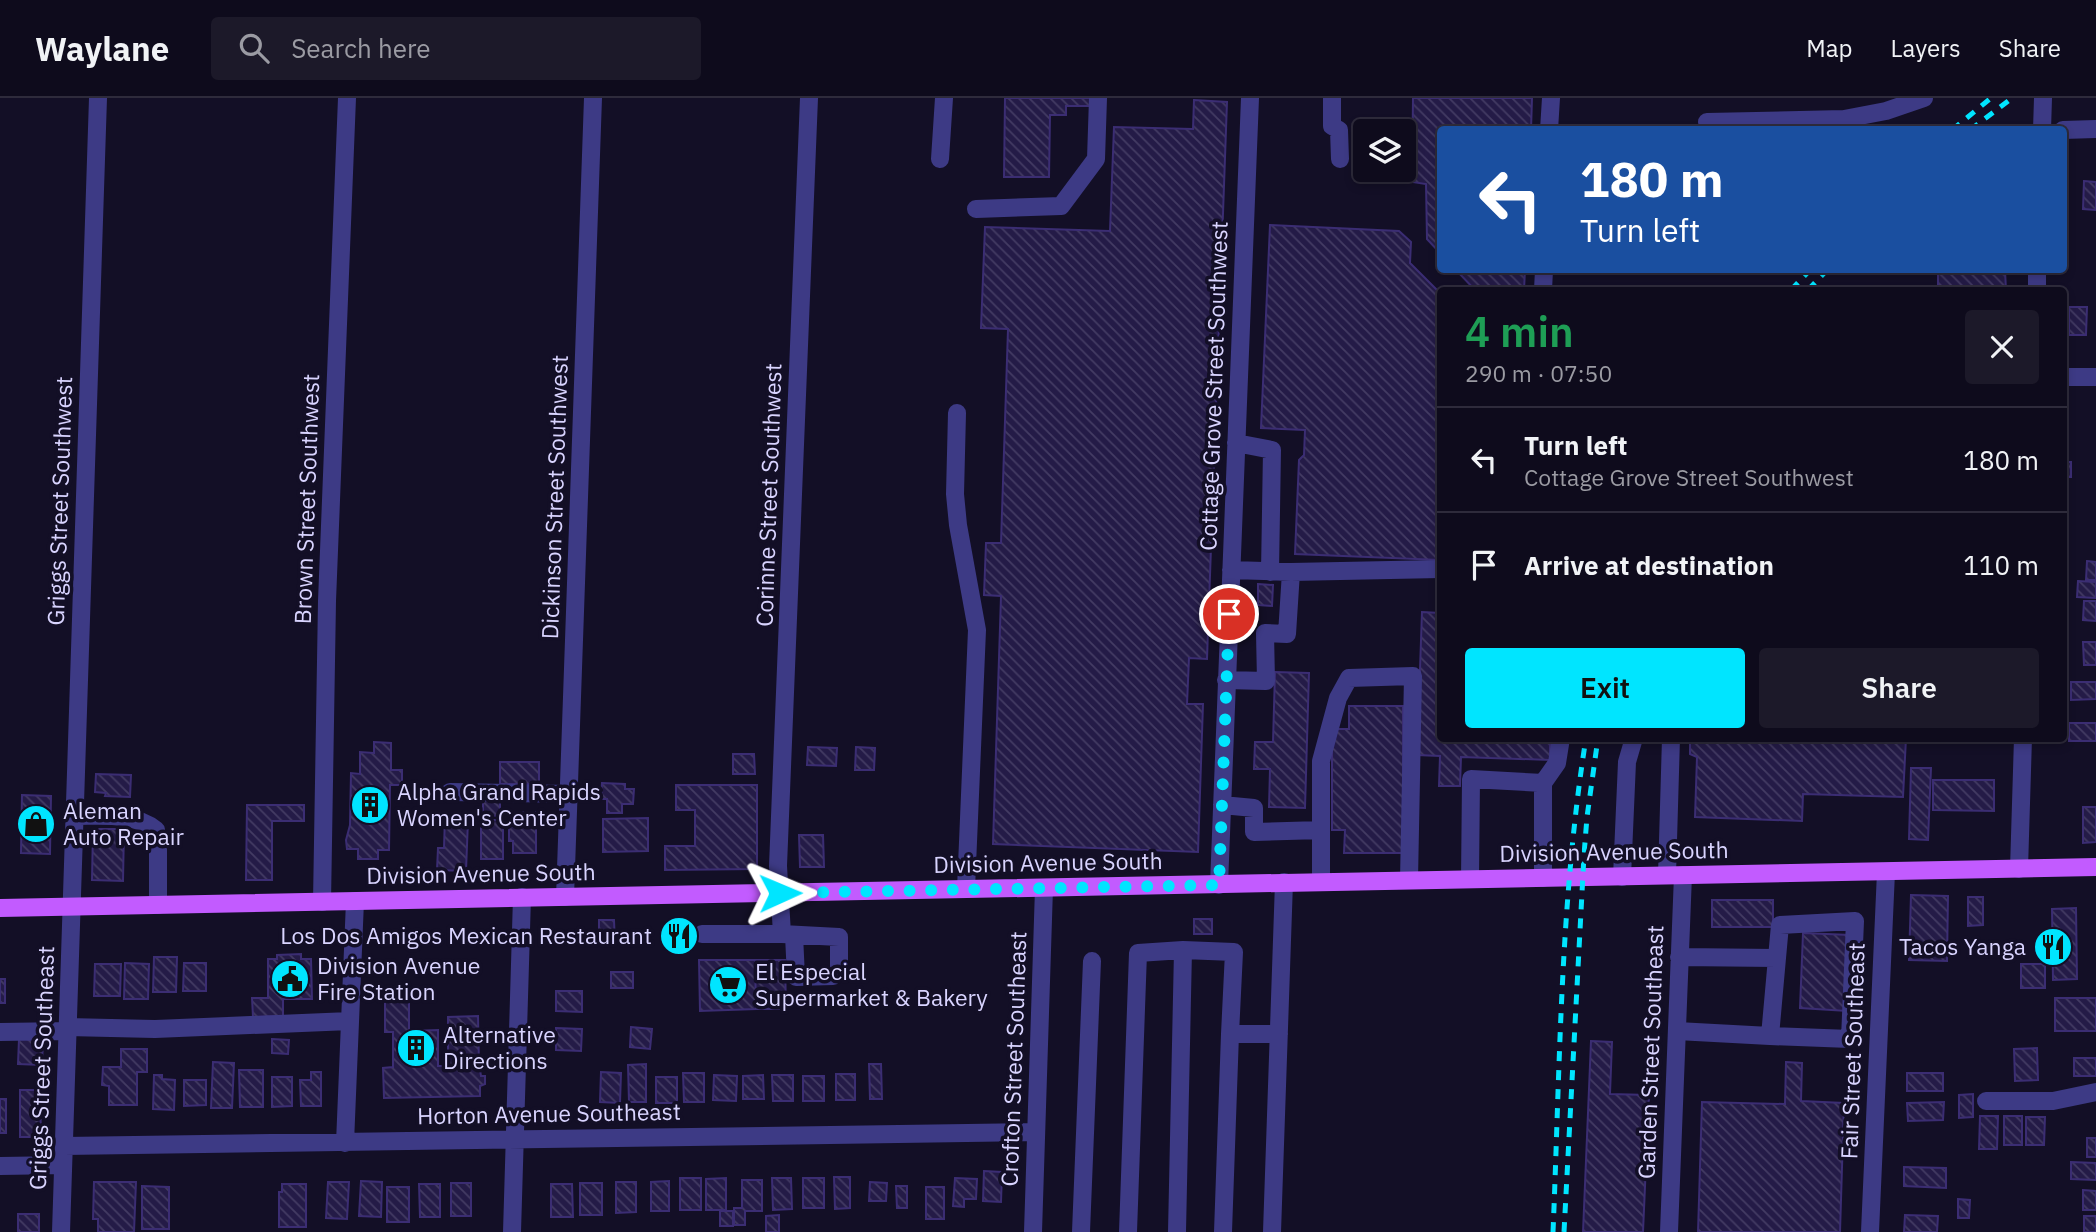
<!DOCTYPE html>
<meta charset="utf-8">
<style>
body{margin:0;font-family:"IBM Plex Sans",sans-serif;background:#1c1929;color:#f1f3f6;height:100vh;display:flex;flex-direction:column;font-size:26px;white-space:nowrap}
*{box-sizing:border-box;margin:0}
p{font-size:23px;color:#9b9ba3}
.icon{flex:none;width:38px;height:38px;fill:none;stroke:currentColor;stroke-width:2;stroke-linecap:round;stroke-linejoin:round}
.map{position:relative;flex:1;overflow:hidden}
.drawer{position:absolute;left:1437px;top:189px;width:630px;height:455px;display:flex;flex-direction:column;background:#0e0b1c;border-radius:7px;box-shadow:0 4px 10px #0003,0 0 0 2px #2e2b3b}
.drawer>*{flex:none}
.top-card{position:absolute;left:1437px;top:28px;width:630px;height:147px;border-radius:7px;box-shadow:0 4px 10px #0003,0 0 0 2px #2e2b3b;background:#1a4fa0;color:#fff;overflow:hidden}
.buttons{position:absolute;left:1353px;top:21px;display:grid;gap:14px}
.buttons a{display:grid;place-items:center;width:63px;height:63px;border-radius:7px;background:#0e0b1c;box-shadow:0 4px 10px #0003,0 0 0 2px #2e2b3b;font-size:35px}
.pin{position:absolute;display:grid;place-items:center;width:60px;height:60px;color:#fff;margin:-30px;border:4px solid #fff;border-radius:50%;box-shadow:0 2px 7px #0007}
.me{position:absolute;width:77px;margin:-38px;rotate:89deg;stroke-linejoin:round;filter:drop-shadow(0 0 5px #0008)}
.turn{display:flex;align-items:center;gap:24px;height:147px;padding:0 28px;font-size:32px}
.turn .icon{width:91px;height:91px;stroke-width:2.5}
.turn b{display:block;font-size:49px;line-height:60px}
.round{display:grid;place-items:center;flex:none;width:74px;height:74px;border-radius:7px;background:#1c1929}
.headline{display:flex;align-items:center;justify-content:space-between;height:119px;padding:0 28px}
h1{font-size:42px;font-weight:600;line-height:52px;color:#1e9e55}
.cta{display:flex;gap:14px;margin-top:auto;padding:14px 28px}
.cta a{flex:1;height:80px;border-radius:7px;background:#00e5ff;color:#111;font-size:28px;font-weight:600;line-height:80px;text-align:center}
.cta a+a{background:#1c1929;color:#f1f3f6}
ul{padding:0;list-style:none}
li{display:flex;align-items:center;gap:21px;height:105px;padding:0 28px;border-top:2px solid #2e2b3b}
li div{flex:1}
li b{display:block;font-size:26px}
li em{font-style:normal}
header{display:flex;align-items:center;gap:42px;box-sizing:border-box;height:98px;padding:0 35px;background:#0e0b1c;border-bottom:2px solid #2e2b3b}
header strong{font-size:33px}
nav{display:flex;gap:38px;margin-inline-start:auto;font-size:24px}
.search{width:490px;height:63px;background:#1c1929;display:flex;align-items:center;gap:18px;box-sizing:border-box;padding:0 24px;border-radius:7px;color:#9b9ba3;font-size:26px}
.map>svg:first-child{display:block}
.building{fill:url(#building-back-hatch);stroke:#3b2d73;stroke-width:2}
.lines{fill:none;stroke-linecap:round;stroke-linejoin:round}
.minor{stroke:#3d3a85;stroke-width:18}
.major{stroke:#c25bff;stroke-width:18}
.rail{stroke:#00e5ff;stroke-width:5;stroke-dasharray:10 9;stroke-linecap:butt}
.route{stroke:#00e5ff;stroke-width:12;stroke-dasharray:0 21.6}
.labels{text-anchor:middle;stroke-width:7;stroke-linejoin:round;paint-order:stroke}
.street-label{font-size:23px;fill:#d9d4ff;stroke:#130f26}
.poi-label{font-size:23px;fill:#d9d4ff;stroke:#130f26;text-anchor:start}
</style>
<header>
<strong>Waylane</strong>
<div class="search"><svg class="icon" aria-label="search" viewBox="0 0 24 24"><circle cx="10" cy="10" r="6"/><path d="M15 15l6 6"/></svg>Search here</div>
<nav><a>Map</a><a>Layers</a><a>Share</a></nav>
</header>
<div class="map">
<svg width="2096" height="1134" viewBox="0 0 2096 1134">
<defs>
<pattern id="building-back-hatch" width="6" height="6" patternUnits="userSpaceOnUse" patternTransform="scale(1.75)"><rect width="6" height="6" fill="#241b47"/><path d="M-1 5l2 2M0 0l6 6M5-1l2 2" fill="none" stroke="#433b63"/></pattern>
</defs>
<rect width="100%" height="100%" fill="#130f26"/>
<path class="building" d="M1005 0H1092V8H1066V17H1050L1049 79H1004Z
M1413 0H1532L1531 32H1440V155L1427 141 1426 86 1412 84Z
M1194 2 1227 4 1207 561 1189 560 1187 606H1203L1198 754 993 746 1001 498 984 497 986 445H1001L1008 231 981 230 985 129 1110 133 1114 29 1193 31Z
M2084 83 2096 84V112L2083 111Z
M1270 127 1399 133 1411 144 1410 165 1440 195V462L1295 456 1299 362 1304 357 1305 332 1261 330Z
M1456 172H1525L1524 192H1475Z
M1938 172H2005L2006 192H1938Z
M2069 209H2087L2086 237H2069Z
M2063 364H2071V379H2063Z
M2087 463 2096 464V482H2086Z
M2078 483 2096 484V500L2077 499Z
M1258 486 1273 487 1272 508 1258 507Z
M2084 503H2096V523L2083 522Z
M1422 514 1440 515V640H1550V662L1461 659 1460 688H1439L1440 658 1417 657Z
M2083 544H2096V567H2084Z
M1275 574 1309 575 1305 710 1269 709 1270 671H1254L1255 644H1273Z
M2071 584H2096V601L2071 602Z
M1349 608H1403V755H1344L1345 732H1332V631H1349Z
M2069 625H2096V643H2069Z
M1690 640H1906L1903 699 1803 696 1802 723 1695 719 1697 659 1690 656Z
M374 644 391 645V672H402V687H390L389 752H378V761H358V751H347L346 742 350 727 351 675 360 676V654L374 655Z
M808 649 837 650 836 668 807 667Z
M856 649 875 650 874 672H855Z
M733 656H754L755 676H733Z
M500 664H539V686H500Z
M1911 670H1931L1928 742 1909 741Z
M96 676 131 677 130 699 105 698 106 695 95 694Z
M1933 682H1994V713L1933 712Z
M602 685 625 686V691H634L633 706H622V715H607V701H601Z
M676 687H757V771L665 772V748H695V712H676Z
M22 697 51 698 50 756 21 755Z
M483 701 500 702V718L483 717Z
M247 707H304V723H272V782H246Z
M2083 709H2096V744L2083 745Z
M536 714V755H513V743H509V729L514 728 513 715Z
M445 718 453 719V721L468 722 466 773 437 772 438 750H444Z
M648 720V753L603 754V721Z
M481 722H503V761H481Z
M93 731H124L123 783 92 782Z
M799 737H823L824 769H800Z
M1911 797 1948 798 1947 863 1909 862Z
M1968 799H1983V827L1968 828Z
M1712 802H1773V829H1712Z
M2076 810 2077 881 2053 882 2052 811Z
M1194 821H1212V836H1194Z
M599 822H614L615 847H599Z
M687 826 688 849H670L669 827Z
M1803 835 1850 837 1847 913 1800 910Z
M301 856V861H311L312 901H283V918L253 919 252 900H268V861H277V857Z
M154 859H177L176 894H153Z
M699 862H755L756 911 700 913Z
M755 862H785L786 911H756Z
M125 865 149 866 148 901H124Z
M184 865H206V893H183Z
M95 866H121L120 898H94Z
M2021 866H2045V890H2021Z
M611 874H633V890H611Z
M0 881H5V905H0Z
M556 893H582V914L556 913Z
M409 896V933L438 932V968H448V919L478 918 479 966 481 978H485V986L480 988V998L384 1000 383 970 393 969V934H385V901H390V897Z
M2055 900H2096V933H2055Z
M631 929 652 931 650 951 630 949Z
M556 930 582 931 581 953 556 952Z
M19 941 43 942 42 967 18 966Z
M272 941 289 942 288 956 272 955Z
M1591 943 1612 944 1610 996 1649 997 1643 1134H1583Z
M2037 950 2038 982 2015 983 2014 951Z
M121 951H147V974H137V1007H109V988L102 987 103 969H121Z
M2074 960H2096V978H2074Z
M213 964 234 965 232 1010H211Z
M1786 964 1802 965 1801 1003 1844 1005 1840 1134H1698L1702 1004 1785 1006Z
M646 966V1004H629L628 967Z
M869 966H881L882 1001H870Z
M239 972H263V1009H240Z
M311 974H321V1008H301L300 982H311Z
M601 974 621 975 620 1005 600 1004Z
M683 975H704V1004H684Z
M1907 975H1943V993H1907Z
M836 976H855V1002H836Z
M154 977H162V981L175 982 174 1012 153 1011Z
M714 977 737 978 736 1003 713 1002Z
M763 977 764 1001H743V978Z
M772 977H793V1003H773Z
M803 978H824V1003H803Z
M272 979H292V1008L272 1009Z
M656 979H677V1005H656Z
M184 982H206V1007L184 1008Z
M20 992H40L41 1039H20Z
M1973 996V1019L1959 1020V997Z
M0 1001H6V1035H0Z
M1944 1004 1943 1022 1908 1023 1907 1005Z
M1980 1018H1998L1997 1051H1979Z
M2004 1018H2022V1047H2004Z
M2026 1019H2045L2044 1047H2026Z
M2087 1040H2096V1059H2087Z
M2071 1064 2096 1065V1082L2071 1081Z
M1904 1069 1946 1070V1090L1904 1088Z
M984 1073 1002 1074 1001 1104 983 1103Z
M834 1079H850V1110L835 1111Z
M680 1080H701V1112H680Z
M726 1080V1112H706V1081Z
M772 1080H791L792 1111 773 1112Z
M803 1080H824V1110H803Z
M955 1080 977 1081 976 1101H964V1109L953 1108Z
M742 1082H762V1113H745V1127H734V1110H742Z
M361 1083 382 1084 381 1119 359 1118Z
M669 1083V1113H651V1084Z
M94 1084H136L134 1134H98V1121H93Z
M328 1084H349L347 1121 326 1120Z
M616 1084H636V1114L616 1115Z
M870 1084 887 1085 886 1103H869Z
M451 1085H471V1118H451Z
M580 1085H602V1117H580Z
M282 1086H306V1129H279V1094H282Z
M419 1086H440V1119H420Z
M551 1086H572L573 1119H551Z
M142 1088 169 1089V1131H142Z
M896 1088H907V1110H897Z
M387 1089H409V1124H387Z
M926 1089H944V1121H926Z
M2083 1092 2096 1093V1112H2083Z
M1958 1101 1970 1102 1969 1120H1958Z
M720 1113H733V1128H720Z
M18 1116H39V1134H18Z
M779 1117V1134H766V1118Z
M1905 1117 1938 1118 1937 1134H1904Z
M2084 1118H2096V1134H2084Z"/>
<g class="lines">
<path class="minor" d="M1332 0V28L1339 32 1340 61
M1707 24 1844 21 1886 13 1924 0
M1549 32 1551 0
M2042 32 2043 0
M2063 32 2096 31
M940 61 944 0
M976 111 1061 108 1096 61 1098 0
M1543 192 1544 172
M2037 192V172
M2063 279H2096
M957 315 955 396 958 427 977 532 966 791
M1236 345 1272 352 1270 474
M1291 474 1440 471
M1226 582 1266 583 1265 535 1287 536 1291 474 1231 472
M1543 685 1557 665 1561 640
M450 694 569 696
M1222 707 1254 710V734L1321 732V783
M75 718C101 718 134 714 156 732L158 748V807
M1321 732V663L1338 600 1349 580 1413 578 1409 782
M2019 771 2023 640
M1667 777 1671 640
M1622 779 1627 664 1634 640
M1470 781 1471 681 1543 685V780
M1219 787 1250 0
M565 799 593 0
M322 804 327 503 347 0
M702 836H782L778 768 809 0
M782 836 839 839V872L833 878 796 879 794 837
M67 929 155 931 350 923
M1677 933 1770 938 1777 860 1679 859
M0 934 67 933
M1770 938 1850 941 1855 823 1780 827 1777 860
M1986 1003H2053L2096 994
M345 1045 355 803
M64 1048 1035 1034
M0 1068 63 1067
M61 1134 98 0
M512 1134 522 799
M1033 1134 1044 790
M1081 1134 1092 863
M1128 1134 1138 855 1183 852 1234 854 1230 936H1279
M1177 1134 1183 852
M1223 1134 1230 936
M1272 1134 1284 784
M1669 1134 1683 777
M1870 1134 1886 774"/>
<path class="major" d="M0 810 2096 769"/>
<path class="rail" d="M1952 32 1991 0
M1970 32 2012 0
M1791 192 1810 172
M1808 192 1827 172
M1553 1134C1560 970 1560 803 1586 640
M1564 1134 1584 757 1587 719 1598 640"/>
</g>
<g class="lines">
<path class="route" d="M780 795 1219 787 1229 516"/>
</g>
<defs>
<symbol id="building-disc" viewBox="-11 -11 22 22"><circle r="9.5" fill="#00e5ff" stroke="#130f26"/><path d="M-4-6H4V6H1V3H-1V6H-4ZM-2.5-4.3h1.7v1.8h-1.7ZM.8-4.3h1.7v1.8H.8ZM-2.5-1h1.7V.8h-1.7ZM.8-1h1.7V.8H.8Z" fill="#111"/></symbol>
<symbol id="shop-disc" viewBox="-11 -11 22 22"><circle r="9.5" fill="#00e5ff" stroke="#130f26"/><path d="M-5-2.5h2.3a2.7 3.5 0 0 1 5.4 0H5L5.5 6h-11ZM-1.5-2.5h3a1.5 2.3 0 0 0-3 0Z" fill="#111"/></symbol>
<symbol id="restaurant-disc" viewBox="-11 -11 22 22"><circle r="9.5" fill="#00e5ff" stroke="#130f26"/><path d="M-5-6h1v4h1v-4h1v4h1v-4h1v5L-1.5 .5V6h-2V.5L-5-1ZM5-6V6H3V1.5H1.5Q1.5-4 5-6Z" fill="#111"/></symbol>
<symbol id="civic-disc" viewBox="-11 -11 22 22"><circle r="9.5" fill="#00e5ff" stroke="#130f26"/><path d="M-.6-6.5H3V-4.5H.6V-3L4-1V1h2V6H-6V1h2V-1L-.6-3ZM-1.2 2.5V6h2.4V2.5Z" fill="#111"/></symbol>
<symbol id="supermarket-disc" viewBox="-11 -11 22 22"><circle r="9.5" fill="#00e5ff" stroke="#130f26"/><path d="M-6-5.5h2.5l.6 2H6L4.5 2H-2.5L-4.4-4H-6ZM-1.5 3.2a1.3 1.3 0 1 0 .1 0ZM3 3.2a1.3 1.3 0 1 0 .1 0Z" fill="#111"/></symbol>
</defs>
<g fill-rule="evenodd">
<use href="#building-disc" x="348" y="685" width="44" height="44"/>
<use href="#shop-disc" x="14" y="704" width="44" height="44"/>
<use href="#restaurant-disc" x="657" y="816" width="44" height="44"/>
<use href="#restaurant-disc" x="2031" y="827" width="44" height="44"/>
<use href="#civic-disc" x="268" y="859" width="44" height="44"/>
<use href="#supermarket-disc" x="706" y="865" width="44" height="44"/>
<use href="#building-disc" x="394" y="928" width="44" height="44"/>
</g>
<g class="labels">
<g class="street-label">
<text transform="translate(1214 288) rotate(-88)" y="8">Cottage Grove Street Southwest</text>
<text transform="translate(769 397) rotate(-88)" y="8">Corinne Street Southwest</text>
<text transform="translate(555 399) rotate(-88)" y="8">Dickinson Street Southwest</text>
<text transform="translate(307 401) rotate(-88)" y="8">Brown Street Southwest</text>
<text transform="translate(60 403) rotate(-88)" y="8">Griggs Street Southwest</text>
<text transform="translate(1614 754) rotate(-1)" y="8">Division Avenue South</text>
<text transform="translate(1048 765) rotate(-1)" y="8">Division Avenue South</text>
<text transform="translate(481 776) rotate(-1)" y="8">Division Avenue South</text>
<text transform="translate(1853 953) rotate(-88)" y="8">Fair Street Southeast</text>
<text transform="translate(1651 954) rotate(-88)" y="8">Garden Street Southeast</text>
<text transform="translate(1014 961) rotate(-88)" y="8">Crofton Street Southeast</text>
<text transform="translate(42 970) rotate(-88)" y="8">Griggs Street Southeast</text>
<text transform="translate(549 1016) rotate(-1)" y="8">Horton Avenue Southeast</text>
</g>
<g class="poi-label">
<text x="397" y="702">Alpha Grand Rapids<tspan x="397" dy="26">Women's Center</tspan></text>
<text x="63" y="721">Aleman<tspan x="63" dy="26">Auto Repair</tspan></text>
<text x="652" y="846" text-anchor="end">Los Dos Amigos Mexican Restaurant</text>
<text x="2026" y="857" text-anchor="end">Tacos Yanga</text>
<text x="317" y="876">Division Avenue<tspan x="317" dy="26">Fire Station</tspan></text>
<text x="755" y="882">El Especial<tspan x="755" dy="26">Supermarket &amp; Bakery</tspan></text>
<text x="443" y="945">Alternative<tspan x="443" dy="26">Directions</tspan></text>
</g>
</g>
</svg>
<div class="buttons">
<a><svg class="icon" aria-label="layers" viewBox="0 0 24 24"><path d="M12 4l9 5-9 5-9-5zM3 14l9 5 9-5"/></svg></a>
</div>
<div class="pin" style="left:1229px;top:516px;background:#d93025"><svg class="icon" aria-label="arrive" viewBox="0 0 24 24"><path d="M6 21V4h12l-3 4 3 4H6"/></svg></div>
<svg class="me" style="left:780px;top:795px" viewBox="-20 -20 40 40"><path d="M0-17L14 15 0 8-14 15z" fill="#00e5ff" stroke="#fff" stroke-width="4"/></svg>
<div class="top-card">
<div class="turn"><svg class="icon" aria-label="left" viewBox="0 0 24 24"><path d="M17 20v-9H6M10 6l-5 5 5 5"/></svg><div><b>180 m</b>Turn left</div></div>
</div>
<section class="drawer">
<div class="headline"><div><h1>4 min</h1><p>290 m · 07:50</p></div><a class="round"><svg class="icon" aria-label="close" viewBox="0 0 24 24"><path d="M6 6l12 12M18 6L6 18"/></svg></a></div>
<ul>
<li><svg class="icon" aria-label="left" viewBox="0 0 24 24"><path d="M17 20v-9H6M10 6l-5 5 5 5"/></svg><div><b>Turn left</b><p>Cottage Grove Street Southwest</p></div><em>180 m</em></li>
<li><svg class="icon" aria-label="arrive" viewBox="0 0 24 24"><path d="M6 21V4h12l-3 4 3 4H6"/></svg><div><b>Arrive at destination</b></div><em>110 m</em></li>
</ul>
<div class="cta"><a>Exit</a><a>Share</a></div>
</section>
</div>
